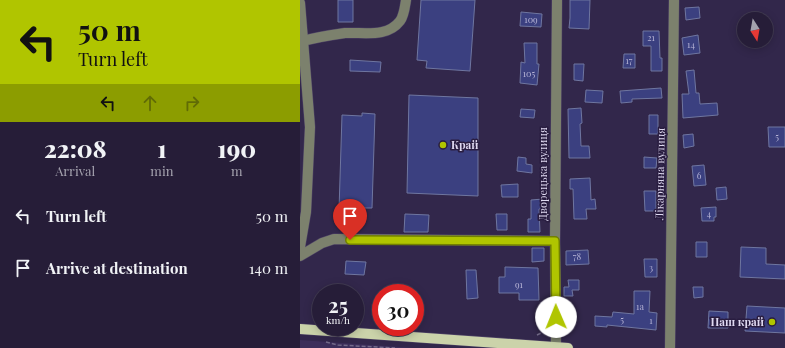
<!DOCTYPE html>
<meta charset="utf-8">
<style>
body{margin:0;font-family:"Playfair Display",serif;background:#2e2640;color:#f1f3f6;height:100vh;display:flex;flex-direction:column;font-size:15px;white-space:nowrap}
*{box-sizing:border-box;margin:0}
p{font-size:13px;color:#a4a2ae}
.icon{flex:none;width:22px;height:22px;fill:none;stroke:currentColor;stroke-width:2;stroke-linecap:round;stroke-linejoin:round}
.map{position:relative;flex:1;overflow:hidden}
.sheet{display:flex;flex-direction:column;background:#261d38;width:300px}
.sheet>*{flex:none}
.top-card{background:#b0c500;color:#111;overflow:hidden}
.needle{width:26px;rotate:169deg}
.controls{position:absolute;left:437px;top:12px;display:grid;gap:8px}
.controls a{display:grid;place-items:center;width:36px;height:36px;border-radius:50%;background:#261d38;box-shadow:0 2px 10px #0003,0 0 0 1px #423b53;font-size:20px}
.speed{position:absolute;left:12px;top:284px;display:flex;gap:8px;font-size:20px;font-weight:700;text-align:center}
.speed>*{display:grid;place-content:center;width:52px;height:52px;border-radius:50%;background:#261d38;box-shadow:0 2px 10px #0003,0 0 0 1px #423b53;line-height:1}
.speed small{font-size:10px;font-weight:400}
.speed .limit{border:6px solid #d22;background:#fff;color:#111}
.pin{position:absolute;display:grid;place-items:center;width:34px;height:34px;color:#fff;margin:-41px -17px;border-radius:50% 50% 50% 0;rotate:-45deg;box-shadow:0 0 4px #0007}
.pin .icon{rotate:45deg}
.me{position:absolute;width:44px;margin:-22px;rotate:359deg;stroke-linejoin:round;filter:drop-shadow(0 0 3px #0008)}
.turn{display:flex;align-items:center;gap:14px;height:84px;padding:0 12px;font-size:18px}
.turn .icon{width:52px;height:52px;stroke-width:2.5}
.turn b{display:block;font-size:28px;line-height:34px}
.lanes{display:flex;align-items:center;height:38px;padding:0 12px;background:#0003;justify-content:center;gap:20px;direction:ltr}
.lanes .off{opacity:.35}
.eta{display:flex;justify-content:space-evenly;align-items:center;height:68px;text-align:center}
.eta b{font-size:24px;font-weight:800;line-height:28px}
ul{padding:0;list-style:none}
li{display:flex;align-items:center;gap:12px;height:52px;padding:0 12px}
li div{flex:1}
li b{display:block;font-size:15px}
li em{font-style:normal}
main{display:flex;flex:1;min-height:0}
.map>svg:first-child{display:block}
.built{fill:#3c2e5a}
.building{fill:#3b4080;stroke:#6f76a0}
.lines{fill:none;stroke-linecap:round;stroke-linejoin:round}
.minor-casing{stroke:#4e4366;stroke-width:11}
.major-casing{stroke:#4e4366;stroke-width:11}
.path{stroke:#746b8a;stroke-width:1.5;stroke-dasharray:4 2;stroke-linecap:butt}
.minor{stroke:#7c816d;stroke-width:10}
.major{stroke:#cbd3aa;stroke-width:10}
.route-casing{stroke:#728000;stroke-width:10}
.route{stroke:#b0c500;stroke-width:7}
.poi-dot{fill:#b0c500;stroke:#291d40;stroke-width:1.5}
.labels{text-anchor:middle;stroke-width:3;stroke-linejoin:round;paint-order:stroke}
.number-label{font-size:9px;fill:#b6b3d5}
.poi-label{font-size:11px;font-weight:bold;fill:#dfd9f1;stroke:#291d40;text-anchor:start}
.street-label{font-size:11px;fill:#dfd9f1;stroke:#291d40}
</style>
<main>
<section class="sheet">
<div class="top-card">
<div class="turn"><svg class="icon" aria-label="left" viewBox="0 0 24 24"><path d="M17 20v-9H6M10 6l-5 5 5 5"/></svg><div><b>50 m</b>Turn left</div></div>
<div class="lanes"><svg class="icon" aria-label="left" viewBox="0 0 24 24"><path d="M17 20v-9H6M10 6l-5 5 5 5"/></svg><svg class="icon off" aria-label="ahead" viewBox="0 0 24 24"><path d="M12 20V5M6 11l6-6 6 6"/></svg><svg class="icon off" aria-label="right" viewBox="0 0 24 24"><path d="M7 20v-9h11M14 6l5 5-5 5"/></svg></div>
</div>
<div class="eta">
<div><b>22:08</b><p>Arrival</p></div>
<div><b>1</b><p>min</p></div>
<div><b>190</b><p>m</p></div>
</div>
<ul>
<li><svg class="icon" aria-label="left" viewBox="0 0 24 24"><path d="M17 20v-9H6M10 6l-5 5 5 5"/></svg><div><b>Turn left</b></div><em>50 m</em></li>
<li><svg class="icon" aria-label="arrive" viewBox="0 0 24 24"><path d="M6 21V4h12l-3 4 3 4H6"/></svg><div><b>Arrive at destination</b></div><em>140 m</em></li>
</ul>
</section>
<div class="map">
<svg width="485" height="348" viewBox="0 0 485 348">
<rect width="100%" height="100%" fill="#32274b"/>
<path class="built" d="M0 340 114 348H0Z"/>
<path class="building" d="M38 0H53V22H38Z
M121 0H175L170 71 126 68 127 61 117 60Z
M270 0H290L289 29 269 28 270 18Z
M399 7 400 18 386 20 385 8Z
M221 12 242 14 241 27 220 26Z
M343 31H359L360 58H362V71H351V46H343Z
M398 35 400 53 384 55 382 38Z
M224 43H237V64H239L237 85 220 83 221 62 225 63Z
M324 54H335V68H323Z
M50 60 81 62 80 72 50 71Z
M274 64H284L283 81 274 80Z
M394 70 396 93H399L400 104 417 103 418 115 383 118 382 94H389L386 71Z
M361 88 362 98 332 99V102L321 103 320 91Z
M286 90 303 91 302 103 285 102Z
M109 95 178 98V196L107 193Z
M281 108 282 123 280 124 281 146H289L290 158H269L268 109Z
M221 109 235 110 234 118 220 117Z
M62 113 75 114 72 208H52V210H39L42 115 62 116Z
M349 115H358V134H349Z
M468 127H485V147H469Z
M393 134 394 146 384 148 383 135Z
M218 157 226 158V164L232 165V173L217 171Z
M344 157 357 158 356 168H344Z
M404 165 406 185 394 186 392 166Z
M290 178 291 200 295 199 296 209H286L287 219H274L273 189H270V179Z
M218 184V197H202L201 185Z
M426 187 427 199 417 200 416 188Z
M344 191H356V211H345Z
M243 199V209H239L240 232H228V219H231V200Z
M416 207V217H414V221H402L401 208Z
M105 214 129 215 128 232H104Z
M196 214H207V230H197Z
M396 242H407V257H396Z
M441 247 466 248V264L485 265V279L440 277Z
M232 248H244V261L232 262Z
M288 250 289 264 266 265V251Z
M344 259H357V277H345Z
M46 261 66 262 64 275 45 274Z
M205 267 238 268 239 300H219V293H199V277H205Z
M166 270H176L178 298 167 299Z
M268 280H279V290H272L273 296H264V287H269Z
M393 287H403V297L394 298Z
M334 291H350L349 312 357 313 356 330 307 325V327L295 326V316L312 317 313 312 334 314Z
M447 306 485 308V333L445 331Z
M409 311 428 312V328H408Z"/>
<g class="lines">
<defs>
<path id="minor" d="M0 3 10 127 6 212 0 247
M3 41C17 37 31 35 45 33 64 32 87 38 100 21 104 16 105 6 106 0
M0 256 22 243 34 239 255 241
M256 348 255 241 257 0
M370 348 374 0"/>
<path id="major" d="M0 329 268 348"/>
</defs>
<use href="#minor" class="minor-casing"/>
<use href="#major" class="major-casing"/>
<path class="path" d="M237 335 243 332 246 328
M26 342 38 345 95 348"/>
<use href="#minor" class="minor"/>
<use href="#major" class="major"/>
</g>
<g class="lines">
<defs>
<path id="route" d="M50 240 255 241 256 317"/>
</defs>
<use href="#route" class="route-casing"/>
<use href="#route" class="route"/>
</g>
<g class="poi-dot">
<circle cx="143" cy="145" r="4"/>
<circle cx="472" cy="322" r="4"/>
</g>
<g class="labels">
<g class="number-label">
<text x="231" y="23">109</text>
<text x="351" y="41">21</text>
<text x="391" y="48">14</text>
<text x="329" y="64">17</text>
<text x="229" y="77">105</text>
<text x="477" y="140">5</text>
<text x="399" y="179">6</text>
<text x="409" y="217">4</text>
<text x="277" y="260">78</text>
<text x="351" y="271">3</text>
<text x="219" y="288">91</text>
<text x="340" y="310">1а</text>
<text x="322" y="323">5</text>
<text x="351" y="324">1</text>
</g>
<g class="poi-label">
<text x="151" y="149">Край</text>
<text x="464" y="326" text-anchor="end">Наш край</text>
</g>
<g class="street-label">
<text transform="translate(243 174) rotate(-90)" y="4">Дворецька вулиця</text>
<text transform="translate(360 174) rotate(-89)" y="4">Лікарняна вулиця</text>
</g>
</g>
</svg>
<div class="controls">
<a><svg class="needle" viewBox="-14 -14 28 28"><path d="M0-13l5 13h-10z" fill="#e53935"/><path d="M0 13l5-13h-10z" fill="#a4a2ae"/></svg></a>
</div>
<div class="speed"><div>25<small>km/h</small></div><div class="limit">30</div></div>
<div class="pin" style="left:50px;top:240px;background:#d93025"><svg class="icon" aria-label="arrive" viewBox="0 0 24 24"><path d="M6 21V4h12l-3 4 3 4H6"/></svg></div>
<svg class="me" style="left:256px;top:317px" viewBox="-20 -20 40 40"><circle r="19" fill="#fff"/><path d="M0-13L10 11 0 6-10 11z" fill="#b0c500"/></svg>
</div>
</main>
